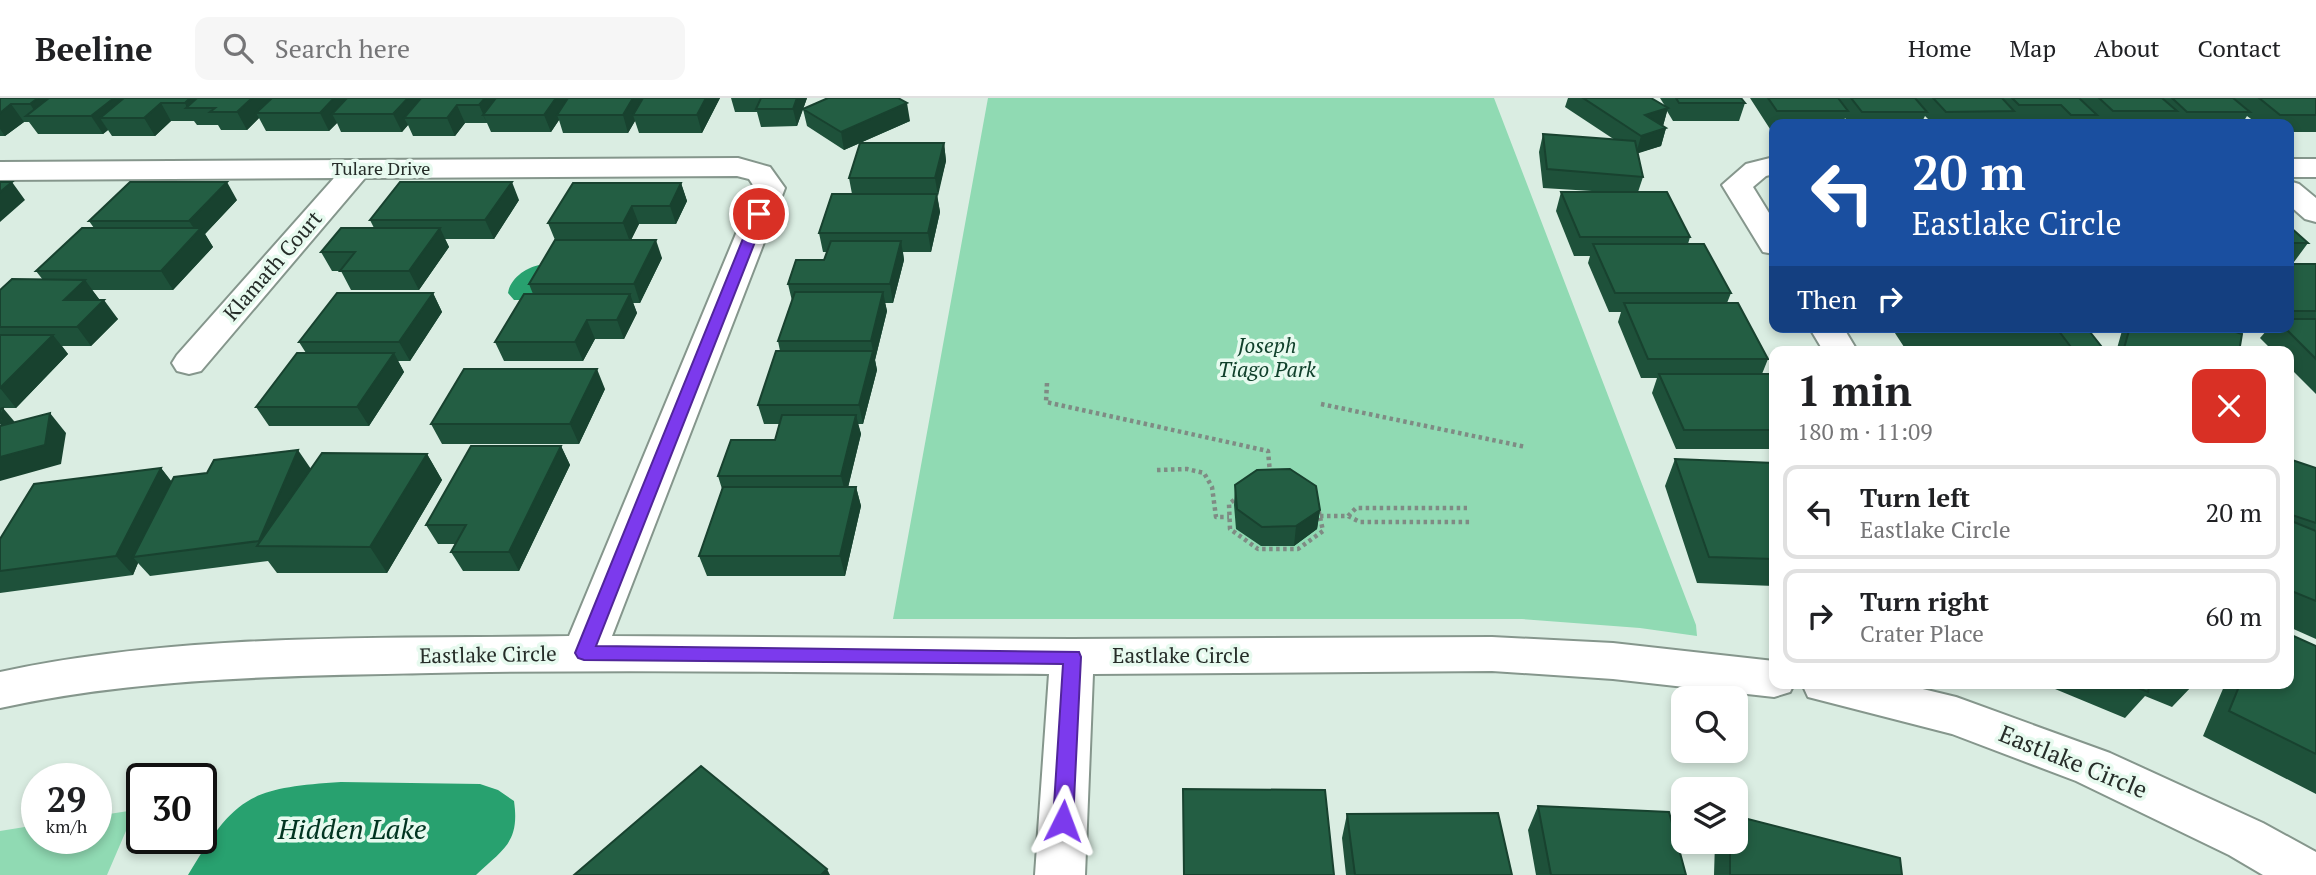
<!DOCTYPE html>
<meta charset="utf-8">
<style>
body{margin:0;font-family:"PT Serif",serif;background:#f6f6f6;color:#202124;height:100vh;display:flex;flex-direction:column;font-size:26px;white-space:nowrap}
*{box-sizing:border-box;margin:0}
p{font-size:23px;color:#757577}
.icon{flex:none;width:38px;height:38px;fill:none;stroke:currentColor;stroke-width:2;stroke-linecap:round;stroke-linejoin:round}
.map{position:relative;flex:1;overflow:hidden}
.panel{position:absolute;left:1769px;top:248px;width:525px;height:343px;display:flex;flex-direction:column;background:#fff;border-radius:14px;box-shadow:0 4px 10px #0003}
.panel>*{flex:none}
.hud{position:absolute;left:1769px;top:21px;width:525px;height:214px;border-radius:14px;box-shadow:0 4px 10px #0003;background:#1a4fa0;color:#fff;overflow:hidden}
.controls{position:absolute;left:1671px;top:588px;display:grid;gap:14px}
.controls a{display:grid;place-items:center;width:77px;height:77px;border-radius:14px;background:#fff;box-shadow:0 4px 10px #0003;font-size:35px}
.speed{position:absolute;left:21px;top:665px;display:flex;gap:14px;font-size:35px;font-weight:700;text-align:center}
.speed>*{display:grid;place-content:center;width:91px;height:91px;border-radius:50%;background:#fff;box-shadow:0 4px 10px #0003;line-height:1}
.speed small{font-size:18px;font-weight:400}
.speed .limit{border:4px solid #111;border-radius:10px;background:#fff;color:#111}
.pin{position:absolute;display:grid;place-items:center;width:60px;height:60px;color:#fff;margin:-30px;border:4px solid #fff;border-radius:50%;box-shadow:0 2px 7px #0007}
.me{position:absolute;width:77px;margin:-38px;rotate:3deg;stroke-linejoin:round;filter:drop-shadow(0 0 5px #0008)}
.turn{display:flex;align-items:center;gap:24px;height:147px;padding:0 28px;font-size:32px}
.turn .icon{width:91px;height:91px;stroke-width:2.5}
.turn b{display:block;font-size:49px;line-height:60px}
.then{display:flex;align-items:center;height:66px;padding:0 28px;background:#0003;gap:14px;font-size:26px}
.round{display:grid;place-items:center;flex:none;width:74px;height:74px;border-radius:14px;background:#f6f6f6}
.head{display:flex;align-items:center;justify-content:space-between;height:119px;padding:0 28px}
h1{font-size:42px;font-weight:800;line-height:52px}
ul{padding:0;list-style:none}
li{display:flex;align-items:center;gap:21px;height:94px;margin:0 14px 10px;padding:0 14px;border:4px solid #e0e0e0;border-radius:14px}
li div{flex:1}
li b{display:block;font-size:26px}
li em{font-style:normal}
header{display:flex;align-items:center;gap:42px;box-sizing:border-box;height:98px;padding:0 35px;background:#fff;border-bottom:2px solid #e0e0e0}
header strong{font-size:33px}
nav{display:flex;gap:38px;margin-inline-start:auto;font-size:24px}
.search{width:490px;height:63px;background:#f6f6f6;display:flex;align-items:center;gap:18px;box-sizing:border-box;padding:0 24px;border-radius:14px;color:#757577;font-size:26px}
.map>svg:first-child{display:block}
.green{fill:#90dab3}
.water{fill:#28a16f}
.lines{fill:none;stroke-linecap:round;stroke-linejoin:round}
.street-casing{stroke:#85968c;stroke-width:4}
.path{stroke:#7f8b84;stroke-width:4.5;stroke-dasharray:3.5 3.5;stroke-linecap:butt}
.street{fill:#fff;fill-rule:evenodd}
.wall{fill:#1e513a}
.shaded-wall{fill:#18422f}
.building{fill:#235e43;stroke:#18422f;stroke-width:2}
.route{fill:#7c3aed;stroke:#51269a;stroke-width:2}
.labels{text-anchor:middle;stroke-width:7;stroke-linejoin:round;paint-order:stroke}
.far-street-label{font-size:18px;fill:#262d29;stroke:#e7faef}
.street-label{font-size:21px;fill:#262d29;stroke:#e7faef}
.park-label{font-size:21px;font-style:italic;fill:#10402b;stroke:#e7faef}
.near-street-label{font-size:24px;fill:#262d29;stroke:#e7faef}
.near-water-label{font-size:28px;font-style:italic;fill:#013420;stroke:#e7faef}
</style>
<header>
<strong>Beeline</strong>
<div class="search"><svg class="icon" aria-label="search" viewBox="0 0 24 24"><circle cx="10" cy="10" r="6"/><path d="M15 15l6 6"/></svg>Search here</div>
<nav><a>Home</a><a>Map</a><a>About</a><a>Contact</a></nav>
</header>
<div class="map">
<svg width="2316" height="777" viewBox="0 0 2316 777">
<rect width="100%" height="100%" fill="#daede2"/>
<path class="green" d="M988 0H1494L1696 527 1697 538 1640 530 1522 521H893Z
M135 712 107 777H0V733L37 727V740H96V718Z"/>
<path class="water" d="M539 167H546L540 194 526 202H514L508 195C510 181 525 170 539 167Z
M341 684 480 686 498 692 514 703C520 745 503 751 476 777H188C235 698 249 690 341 684Z"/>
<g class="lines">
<defs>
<path id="street" d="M1774 59V76L1766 78 1753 89 1774 123V156L1763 154 1722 87 1746 66Z
M738 60 770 69 785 90 612 538 1072 541 1492 539 1613 545 1774 563V586H1794L1790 594 1774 599 1613 581 1492 573 1093 576 1085 777H1035L1049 576C843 575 637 571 431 575 287 578 141 579 0 610V574C186 534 380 541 569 538L755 90 749 81 737 78 365 80 201 273 189 276 177 273 172 265 177 257 334 80 0 82V64Z
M2289 61H2316V79H2289Z
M2289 83 2299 86 2316 100V124L2305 121 2289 107Z
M1809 229H1843L1858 254H1824Z
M1802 586H1902L1956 599 2110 655 2263 725 2316 754V777H2263L2229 757 2076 683 1952 636 1808 599Z"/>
</defs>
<use href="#street" class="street-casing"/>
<path class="path" d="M1047 285 1046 304 1268 353 1270 375
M1321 306 1526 349
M1157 372 1187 371 1204 375 1212 389 1216 419H1229
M1254 386H1291L1317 405 1323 433 1298 451H1258L1230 431 1229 406Z
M1320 418H1348L1356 410H1467
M1348 418 1360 424H1471"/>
<use href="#street" class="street"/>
</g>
<path class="wall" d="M0 0H720L702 35H639L635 23 628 35H563L559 22 551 34H491L487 25H465L455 38H413L408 27 402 34H341L337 25 329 33H266L259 20 247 32H221L218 27H197L194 23H171L155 38H112L108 32 103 36H38L29 24H24L5 38H0Z
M731 0H807L797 28 761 29 757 14H735Z
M1568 0H1651L1665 8 1660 0H1741L1745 5 1739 23H1673L1667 13 1663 28 1666 30 1661 48 1637 55 1643 79 1638 94 1690 139 1688 146 1731 195 1727 205 1768 261 1762 276H1774V351H1676L1652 295 1657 280H1641L1618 224 1621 214H1609L1588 165 1590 158H1574L1556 113 1561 94H1608L1543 90 1539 54 1543 36 1615 42 1565 9Z
M1750 0H2316V34H2289V26H2258L2247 18 2242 26H2171L2169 25 2168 26H2098L2093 22 2091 26 2010 25 2009 24 2007 26H1933L1925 18 1921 26H1850L1845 20 1843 26H1774V31H1770Z
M803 11 910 23 860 45H944L946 63 937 98 940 114 931 154H903L904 162 893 205H885L887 213 875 262 877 272 863 326H858L861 336 848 389H856L861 408 845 478H707L699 458 722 391 718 378 775 342 779 326H764L758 307 780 253 778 243 792 203 788 186 824 162 827 154H823L819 135 852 96 849 80 860 45 844 52 807 28Z
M681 85 687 103 676 126H639L631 142 662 160 640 205H633L637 215 624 241H595L583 263H504L495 244 533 196 529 186 555 142 548 125Z
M237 102 205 136 213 149 173 192H92L99 201 97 202 118 221 91 248H62L68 256 16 310H0V192L43 182 36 173 94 130 89 123Z
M519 102 494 141H445L449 149 419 192H351L341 173H332L321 154 374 130 370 122Z
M2289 128 2308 145 2294 164H2289Z
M2289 166H2316V296L2289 269V254H2274L2260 240 2267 232H2264L2261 229H2289Z
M433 195 442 214 410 263H398L404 274 369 328H269L256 309 306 255 299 244Z
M1891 229H2086L2105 253V254H2047L2046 251H1990L1987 248 1985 252H1906Z
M2123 229H2220L2239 254H2116Z
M605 291 579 346H442L431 326Z
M561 348 570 367 519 473H463L451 454 456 446H438L426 427Z
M427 356 442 382 387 475H277L268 463 150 478 138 465 133 477 0 495V441L161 370 172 384 311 371Z
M1675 361 1774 365V488L1697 485 1665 388Z
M2289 361 2316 370V541L2289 529Z
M1235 387 1320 412 1317 431 1294 448H1261L1236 431 1234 407Z
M2316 548V696L2203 638 2225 586H2289Z
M2043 586H2194L2172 609 2145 598 2125 620Z
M1183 691 1334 777H1183Z
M1538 708 1686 777H1536L1528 732Z
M1347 716 1512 777H1346L1342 740Z
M1715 744H1736L1902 777H1714Z"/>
<path class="shaded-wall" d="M38 0H72L38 18 30 6Z
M114 0H145L100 20 108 32 103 36 91 18Z
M190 0H219L187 10 185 5Z
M252 0H280L256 15 259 20 247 32 237 14Z
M334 0H359L332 16 337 25 329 33 320 15Z
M408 0H430L404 20 408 27 402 34 393 16Z
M485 0H505L483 17 487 25 479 7Z
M556 0H574L557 17 559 22 551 34 544 17Z
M633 0H649L633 17 635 23 628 35 623 17Z
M706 0H720L702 35 697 17Z
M797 0H807L797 28 793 11Z
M161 5 171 23 155 38 144 20Z
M907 5 910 23 844 52 841 34Z
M11 6 24 24 5 38 0 31V15Z
M457 7 465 25 455 38 447 20Z
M1668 10 1663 28 1645 17Z
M1666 30 1661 48 1636 56 1641 38Z
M944 45 946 63 938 98 935 80Z
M12 84 25 102 0 124V94Z
M227 84 237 102 205 136 213 149 173 192 161 173 197 135 189 123Z
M512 84 519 102 494 141 485 122Z
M681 85 687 103 676 126 670 108Z
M937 96 940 114 931 154 928 135Z
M632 108 639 126 630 144 623 125Z
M440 130 449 149 419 192 409 173Z
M656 142 662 160 640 205 634 186Z
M901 143 904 162 893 205 890 186Z
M85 182 99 201 78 221 64 202Z
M883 194 887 213 875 262 877 272 863 326 859 307 873 253 871 243Z
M433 195 442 214 410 263 399 244Z
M630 196 637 215 624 241 617 222Z
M104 202 118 221 91 248 77 229Z
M587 222 595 241 583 263 575 244Z
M53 237 68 256 16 310 0 290Z
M394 255 404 274 369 328 357 309Z
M597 271 605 291 579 346 570 326Z
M3 310 19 329H0Z
M50 315 66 335 61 366 0 383V359Z
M856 317 861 336 846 398 841 378Z
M561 348 570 367 519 473 509 454Z
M298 352 311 371 263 448 259 443Z
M427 356 442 382 387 475 370 449Z
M161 370 176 390 133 459 138 465 133 477 116 458Z
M856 389 861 408 845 478 840 458Z
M1320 412 1317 431 1294 448 1296 428Z
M827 771 830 777H821Z"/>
<path class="building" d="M0 0H38L30 6H11L0 15Z
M49 0H114L91 18H26Z
M124 0H190L185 5H161L144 20H100Z
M197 0H252L237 14H210L215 10H186Z
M272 0H334L320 15H256Z
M347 0H408L393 16H332Z
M421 0H485L479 7H457L447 20H404Z
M496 0H556L544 17H483Z
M568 0H633L623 17H557Z
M643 0H706L697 17H633Z
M761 0H797L793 11H756Z
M828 0H898L907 5 841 34 803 11Z
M1583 0H1651L1668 10 1645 17 1666 30 1641 38Z
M1676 0H1741L1745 5H1679Z
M1768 0H1838L1848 13H1777Z
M1851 0H1915L1927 14H1862Z
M1933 0H2002L2014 13 1946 14Z
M2012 0H2079L2097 17H2071L2061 7H2019Z
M2099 0H2162L2177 13H2113Z
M2172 0H2233L2250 14H2187Z
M2259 0H2316V17H2280Z
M1543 36 1635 43 1643 79 1547 71Z
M860 45H944L935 80H849Z
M0 84H12L0 94Z
M130 84H227L189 123H89Z
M400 84H512L485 122H370Z
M573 85H681L670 108H632L623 125H548Z
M1561 94H1667L1690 139H1580Z
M832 96H937L928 135H819Z
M2289 128 2308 145H2289Z
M82 130H201L161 173H36Z
M341 130H440L409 173H340L355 154H321Z
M555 142H656L634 186H529Z
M831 143H901L890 186H788L796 162H824Z
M1593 146H1704L1731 195H1615Z
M2289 166H2316V213H2289Z
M12 181 85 182 64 202H104L77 229H0V192Z
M795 194H883L871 243H778Z
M337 195H433L399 244H299Z
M524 196H630L617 222H587L575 244H495Z
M1624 205H1738L1768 261H1648Z
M2289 221H2316V261L2284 229H2289Z
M1914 229H1993L1996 233H1916Z
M1999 229H2086L2105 253H2074L2058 232H2001Z
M2130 229H2220L2242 236 2239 254H2123Z
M0 237H53L0 290Z
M776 253H873L859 307H758Z
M297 255H394L357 309H256Z
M464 271H597L570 326H431Z
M1659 276H1774V332H1684Z
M3 310 0 326V311Z
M50 315 45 347 0 359V328Z
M782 317H856L841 378H718L731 342H775Z
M471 348H561L509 454H451L466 427H426Z
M298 352 259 443 133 459 174 379 207 375 214 362Z
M322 355 427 356 370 449 257 448Z
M1675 361 1774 365V461L1709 459Z
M2289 361 2316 370V425L2289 416Z
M161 370 116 458 0 473V441L34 386Z
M1290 371 1316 388 1320 412 1296 428 1262 429 1237 411 1235 387 1257 372Z
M723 389H856L840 458H699Z
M2289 422 2316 433V503L2289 492Z
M2289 536 2316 548V656L2229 613 2240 586H2289Z
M2128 586H2150L2148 594Z
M701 668 827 771 821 777H574Z
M1183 691 1325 692 1334 777H1184Z
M1538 708 1669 714 1686 777H1551Z
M1498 715 1512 777H1355L1347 716Z
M1736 718 1900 760 1902 777H1730V744H1736Z"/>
<path class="route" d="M759 112 766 116 596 548 1079 554 1081 559 1073 723 1070 729 1063 732 1056 729 1053 723 1063 566 584 562 578 560 575 555 753 116Z"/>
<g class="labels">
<g class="far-street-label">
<text x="381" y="77">Tulare Drive</text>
</g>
<g class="street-label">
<text transform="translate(273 168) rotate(-49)" y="7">Klamath Court</text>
<text transform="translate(488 557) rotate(-1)" y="7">Eastlake Circle</text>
<text x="1181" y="565">Eastlake Circle</text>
</g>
<g class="park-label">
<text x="1267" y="255">Joseph<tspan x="1267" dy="24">Tiago Park</tspan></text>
</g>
<g class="near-street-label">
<text transform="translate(2073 664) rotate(22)" y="8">Eastlake Circle</text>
</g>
<g class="near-water-label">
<text x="352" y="741">Hidden Lake</text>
</g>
</g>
</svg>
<div class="controls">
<a><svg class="icon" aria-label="search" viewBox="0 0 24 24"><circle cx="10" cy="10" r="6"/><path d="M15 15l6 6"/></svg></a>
<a><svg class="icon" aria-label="layers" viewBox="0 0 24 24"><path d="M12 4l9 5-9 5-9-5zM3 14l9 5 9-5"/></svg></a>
</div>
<div class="speed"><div>29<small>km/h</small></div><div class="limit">30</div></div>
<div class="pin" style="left:759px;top:116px;background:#d93025"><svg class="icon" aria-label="arrive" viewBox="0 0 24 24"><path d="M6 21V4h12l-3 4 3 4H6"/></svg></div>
<svg class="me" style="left:1063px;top:723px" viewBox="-20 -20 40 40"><path d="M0-17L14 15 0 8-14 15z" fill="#7c3aed" stroke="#fff" stroke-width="4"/></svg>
<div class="hud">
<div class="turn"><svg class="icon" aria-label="left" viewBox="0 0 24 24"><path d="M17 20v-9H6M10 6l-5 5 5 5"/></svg><div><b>20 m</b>Eastlake Circle</div></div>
<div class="then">Then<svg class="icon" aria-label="right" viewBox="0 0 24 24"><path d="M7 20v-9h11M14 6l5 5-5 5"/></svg></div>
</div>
<section class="panel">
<div class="head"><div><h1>1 min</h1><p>180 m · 11:09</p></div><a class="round" style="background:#d93025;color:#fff"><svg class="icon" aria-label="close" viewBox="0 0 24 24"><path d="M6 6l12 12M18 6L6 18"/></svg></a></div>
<ul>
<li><svg class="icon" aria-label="left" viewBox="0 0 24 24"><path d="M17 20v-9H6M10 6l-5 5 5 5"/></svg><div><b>Turn left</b><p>Eastlake Circle</p></div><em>20 m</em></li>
<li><svg class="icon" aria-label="right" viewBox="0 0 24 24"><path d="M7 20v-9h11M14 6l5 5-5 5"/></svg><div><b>Turn right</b><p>Crater Place</p></div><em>60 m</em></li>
</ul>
</section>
</div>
